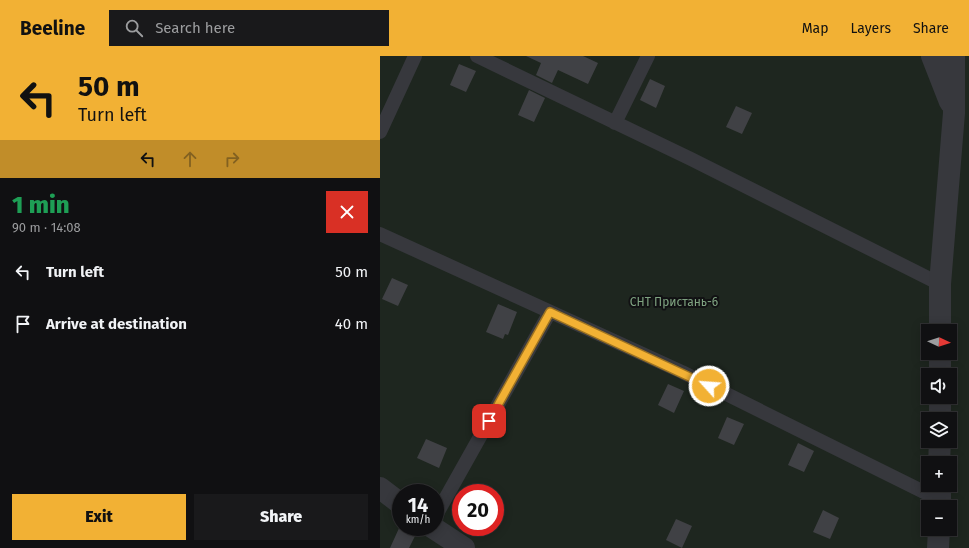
<!DOCTYPE html>
<meta charset="utf-8">
<style>
body{margin:0;font-family:"Fira Sans",sans-serif;background:#19191b;color:#f1f3f6;height:100vh;display:flex;flex-direction:column;font-size:15px;white-space:nowrap}
*{box-sizing:border-box;margin:0}
p{font-size:13px;color:#9c9d9f}
.icon{flex:none;width:22px;height:22px;fill:none;stroke:currentColor;stroke-width:2;stroke-linecap:round;stroke-linejoin:round}
.map{position:relative;flex:1;overflow:hidden}
.sheet{display:flex;flex-direction:column;background:#101012;width:380px}
.sheet>*{flex:none}
.guide{background:#f2b134;color:#111;overflow:hidden}
.needle{width:26px;rotate:94deg}
.tools{position:absolute;left:541px;top:268px;display:grid;gap:8px}
.tools a{display:grid;place-items:center;width:36px;height:36px;border-radius:0px;background:#101012;box-shadow:0 2px 10px #0003,0 0 0 1px #303032;font-size:20px}
.speed{position:absolute;left:12px;top:428px;display:flex;gap:8px;font-size:20px;font-weight:700;text-align:center}
.speed>*{display:grid;place-content:center;width:52px;height:52px;border-radius:50%;background:#101012;box-shadow:0 2px 10px #0003,0 0 0 1px #303032;line-height:1}
.speed small{font-size:10px;font-weight:400}
.speed .limit{border:6px solid #d22;background:#fff;color:#111}
.pin{position:absolute;display:grid;place-items:center;width:34px;height:34px;color:#fff;margin:-17px;border-radius:8px;box-shadow:0 2px 6px #0006}
.me{position:absolute;width:44px;margin:-22px;rotate:296deg;stroke-linejoin:round;filter:drop-shadow(0 0 3px #0008)}
.turn{display:flex;align-items:center;gap:14px;height:84px;padding:0 12px;font-size:18px}
.turn .icon{width:52px;height:52px;stroke-width:2.5}
.turn b{display:block;font-size:28px;line-height:34px}
.lanes{display:flex;align-items:center;height:38px;padding:0 12px;background:#0003;justify-content:center;gap:20px;direction:ltr}
.lanes .off{opacity:.35}
.round{display:grid;place-items:center;flex:none;width:42px;height:42px;border-radius:0px;background:#19191b}
.summary{display:flex;align-items:center;justify-content:space-between;height:68px;padding:0 12px}
h1{font-size:24px;font-weight:800;line-height:30px;color:#1e9e55}
.cta{display:flex;gap:8px;margin-top:auto;padding:8px 12px}
.cta a{flex:1;height:46px;border-radius:0px;background:#f2b134;color:#111;font-size:16px;font-weight:800;line-height:46px;text-align:center}
.cta a+a{background:#19191b;color:#f1f3f6}
ul{padding:0;list-style:none}
li{display:flex;align-items:center;gap:12px;height:52px;padding:0 12px}
li div{flex:1}
li b{display:block;font-size:15px}
li em{font-style:normal}
header{display:flex;align-items:center;gap:24px;box-sizing:border-box;height:56px;padding:0 20px;background:#f2b134;color:#111}
header strong{font-size:19px}
nav{display:flex;gap:22px;margin-inline-start:auto;font-size:14px}
.search{width:280px;height:36px;background:#19191b;display:flex;align-items:center;gap:10px;box-sizing:border-box;padding:0 14px;border-radius:0px;color:#9c9d9f;font-size:15px}
main{display:flex;flex:1;min-height:0}
.map>svg:first-child{display:block}
.green{fill:#1e261f;fill-rule:evenodd}
.building{fill:#404145}
.lines{fill:none;stroke-linecap:round;stroke-linejoin:round}
.lane{stroke:#37383d;stroke-width:14}
.street{stroke:#37383d;stroke-width:22}
.route-casing{stroke:#9d7322;stroke-width:10}
.route{stroke:#f2b134;stroke-width:7}
.labels{text-anchor:middle;stroke-width:4;stroke-linejoin:round;paint-order:stroke}
.park-label{font-size:12px;fill:#7fa381;stroke:#111113}
</style>
<header>
<strong>Beeline</strong>
<div class="search"><svg class="icon" aria-label="search" viewBox="0 0 24 24"><circle cx="10" cy="10" r="6"/><path d="M15 15l6 6"/></svg>Search here</div>
<nav><a>Map</a><a>Layers</a><a>Share</a></nav>
</header>
<main>
<section class="sheet">
<div class="guide">
<div class="turn"><svg class="icon" aria-label="left" viewBox="0 0 24 24"><path d="M17 20v-9H6M10 6l-5 5 5 5"/></svg><div><b>50 m</b>Turn left</div></div>
<div class="lanes"><svg class="icon" aria-label="left" viewBox="0 0 24 24"><path d="M17 20v-9H6M10 6l-5 5 5 5"/></svg><svg class="icon off" aria-label="ahead" viewBox="0 0 24 24"><path d="M12 20V5M6 11l6-6 6 6"/></svg><svg class="icon off" aria-label="right" viewBox="0 0 24 24"><path d="M7 20v-9h11M14 6l5 5-5 5"/></svg></div>
</div>
<div class="summary"><div><h1>1 min</h1><p>90 m · 14:08</p></div><a class="round" style="background:#d93025;color:#fff"><svg class="icon" aria-label="close" viewBox="0 0 24 24"><path d="M6 6l12 12M18 6L6 18"/></svg></a></div>
<ul>
<li><svg class="icon" aria-label="left" viewBox="0 0 24 24"><path d="M17 20v-9H6M10 6l-5 5 5 5"/></svg><div><b>Turn left</b></div><em>50 m</em></li>
<li><svg class="icon" aria-label="arrive" viewBox="0 0 24 24"><path d="M6 21V4h12l-3 4 3 4H6"/></svg><div><b>Arrive at destination</b></div><em>40 m</em></li>
</ul>
<div class="cta"><a>Exit</a><a>Share</a></div>
</section>
<div class="map">
<svg width="589" height="492" viewBox="0 0 589 492">
<rect width="100%" height="100%" fill="#161618"/>
<path class="green" d="M0 0H589V492H0ZM548 275H570V297H548ZM548 319H570V341H548ZM548 363H570V385H548ZM548 407H570V429H548ZM21 437H55V471H21ZM81 437H115V471H81ZM548 451H570V473H548Z"/>
<path class="building" d="M146 0H203L218 7 208 28 178 14 172 27 156 19 161 7Z
M79 8 96 15 86 36 70 29Z
M270 23 285 30 276 52 260 44Z
M149 34 165 42 154 66 138 59Z
M356 50 372 57 362 78 346 71Z
M12 222 28 229 18 250 2 243Z
M118 248 137 256 128 279 125 278 123 283 106 276Z
M288 328 304 335 294 357 278 349Z
M347 361 364 368 354 389 338 382Z
M46 383 67 392 59 412 37 402Z
M418 387 434 395 424 416 408 409Z
M443 454 459 462 450 483 433 476Z
M296 463 312 470 302 492 286 484Z
M20 470 36 478 29 492H10Z"/>
<g class="lines">
<path class="lane" d="M97 0 311 103 560 228
M235 67 268 0
M0 76 35 0
M0 178 302 316 560 444
M55 461 170 256"/>
<path class="street" d="M552 0 570 46
M560 275V228L574 57V0
M560 319V297
M560 363V341
M559 407 560 385
M560 429V451
M0 432 21 448
M52 471 84 492
M558 492 559 473"/>
</g>
<g class="lines">
<defs>
<path id="route" d="M109 365 170 256 329 330"/>
</defs>
<use href="#route" class="route-casing"/>
<use href="#route" class="route"/>
</g>
<g class="labels">
<g class="park-label">
<text x="294" y="250">СНТ Пристань-6</text>
</g>
</g>
</svg>
<div class="tools">
<a><svg class="needle" viewBox="-14 -14 28 28"><path d="M0-13l5 13h-10z" fill="#e53935"/><path d="M0 13l5-13h-10z" fill="#9c9d9f"/></svg></a>
<a><svg class="icon" aria-label="sound" viewBox="0 0 24 24"><path d="M4 9h4l5-4v14l-5-4H4zM17 9q2 3 0 6"/></svg></a>
<a><svg class="icon" aria-label="layers" viewBox="0 0 24 24"><path d="M12 4l9 5-9 5-9-5zM3 14l9 5 9-5"/></svg></a>
<a>+</a>
<a>−</a>
</div>
<div class="speed"><div>14<small>km/h</small></div><div class="limit">20</div></div>
<div class="pin" style="left:109px;top:365px;background:#d93025"><svg class="icon" aria-label="arrive" viewBox="0 0 24 24"><path d="M6 21V4h12l-3 4 3 4H6"/></svg></div>
<svg class="me" style="left:329px;top:330px" viewBox="-20 -20 40 40"><circle r="17" fill="#f2b134" stroke="#fff" stroke-width="3"/><path d="M0-11L8 9 0 5-8 9z" fill="#fff"/></svg>
</div>
</main>
